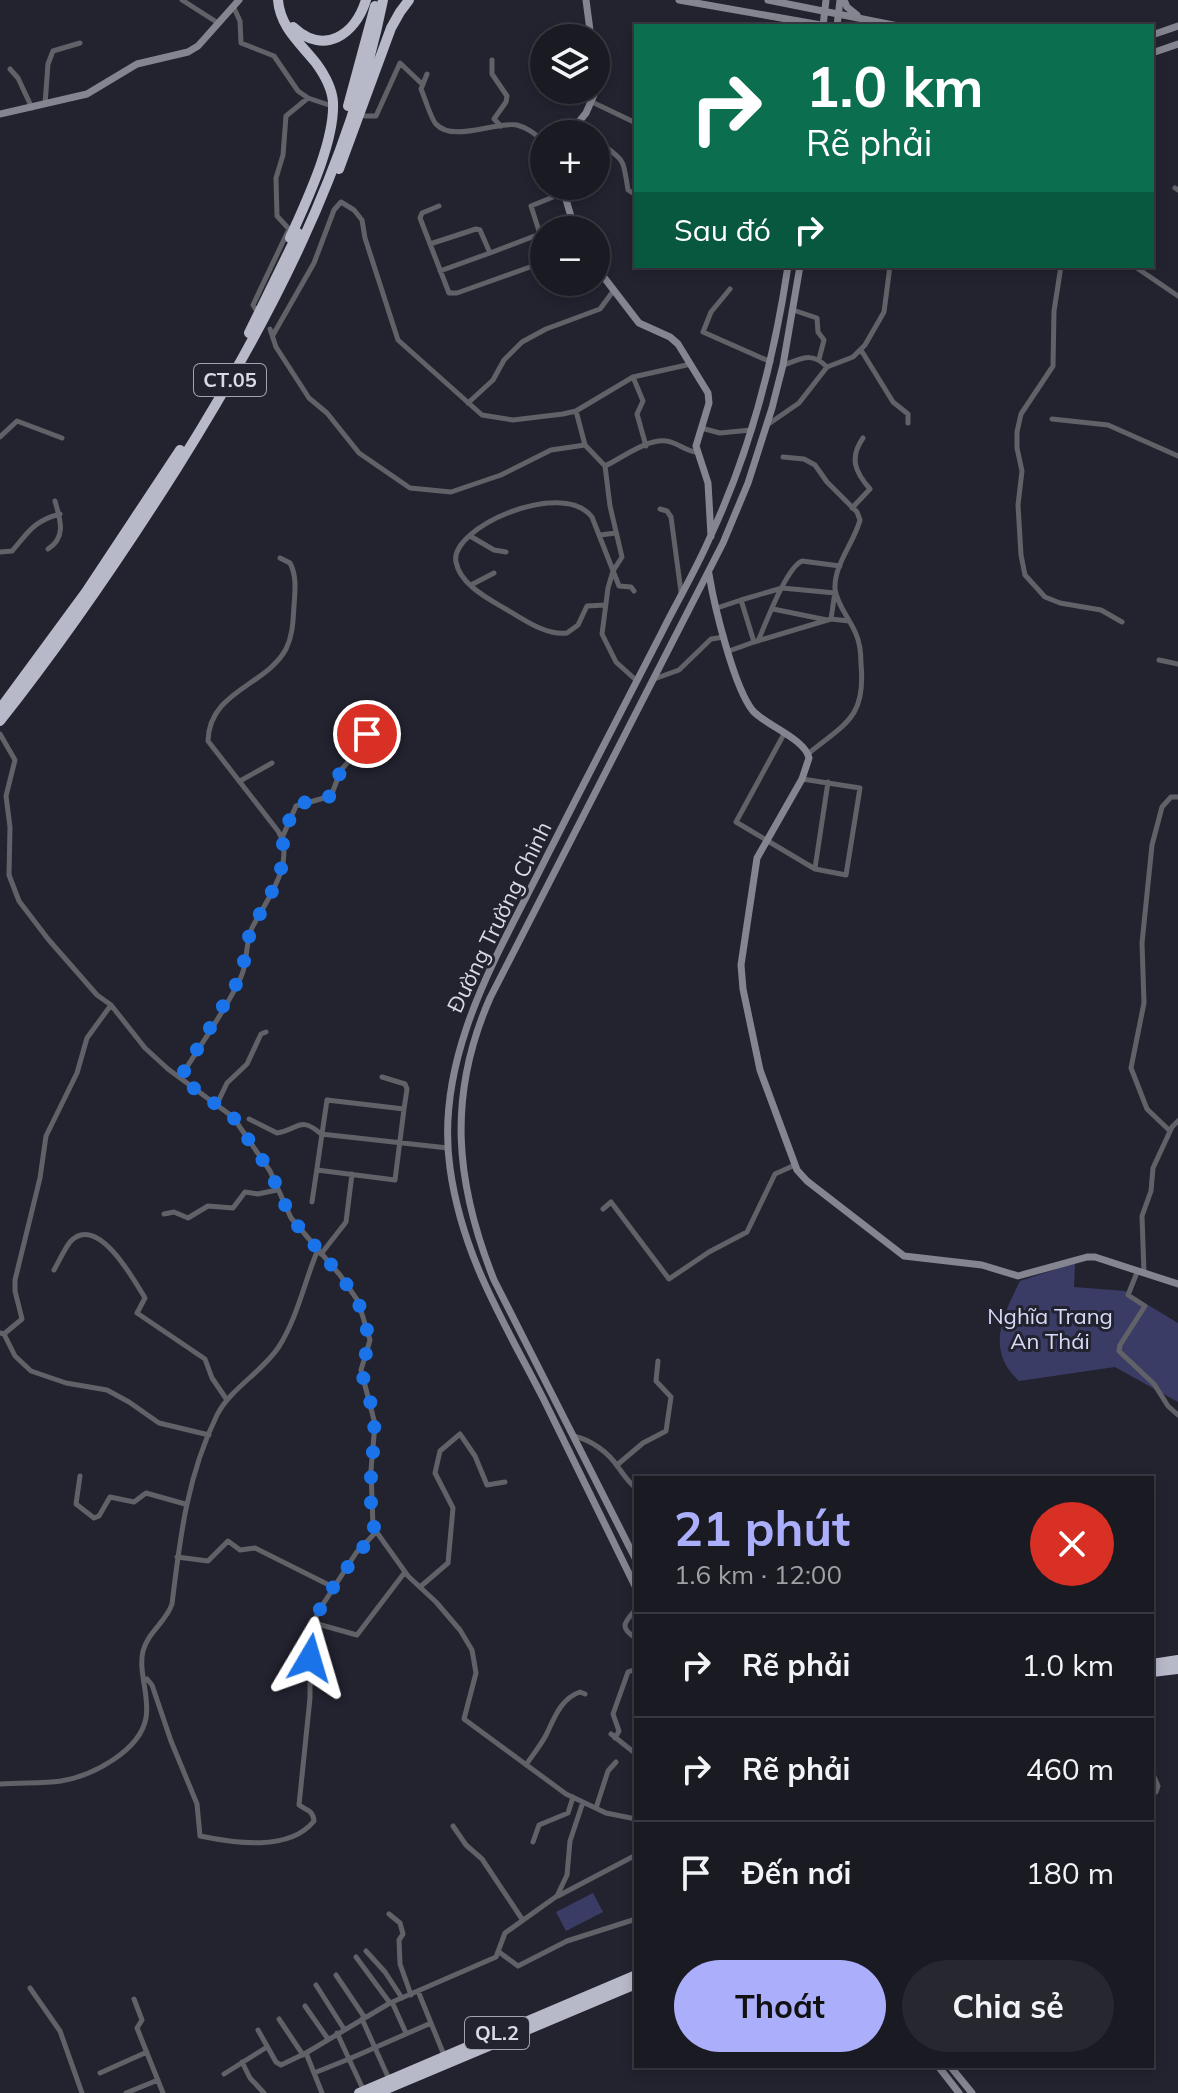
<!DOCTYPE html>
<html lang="vi">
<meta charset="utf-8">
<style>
body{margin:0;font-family:Mulish,sans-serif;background:#272730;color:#f1f3f6;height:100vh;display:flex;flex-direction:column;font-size:30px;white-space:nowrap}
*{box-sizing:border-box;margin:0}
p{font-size:26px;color:#9fa1a6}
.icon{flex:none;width:44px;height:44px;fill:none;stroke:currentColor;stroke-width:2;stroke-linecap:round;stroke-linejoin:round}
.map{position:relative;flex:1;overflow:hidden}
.drawer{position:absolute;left:634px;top:1476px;width:520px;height:592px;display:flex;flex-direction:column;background:#1a1a23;border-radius:0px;box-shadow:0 4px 12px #0003,0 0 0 2px #383841}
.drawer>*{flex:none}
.guide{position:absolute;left:634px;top:24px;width:520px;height:244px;border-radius:0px;box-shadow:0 4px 12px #0003,0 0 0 2px #383841;background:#0b6e4f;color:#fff;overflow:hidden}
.controls{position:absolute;left:530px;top:24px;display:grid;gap:16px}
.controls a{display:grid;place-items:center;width:80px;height:80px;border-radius:50%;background:#1a1a23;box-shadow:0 4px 12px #0003,0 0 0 2px #383841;font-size:40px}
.pin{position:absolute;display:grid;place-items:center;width:68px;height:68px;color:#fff;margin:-34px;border:4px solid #fff;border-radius:50%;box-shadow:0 2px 8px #0007}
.me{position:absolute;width:88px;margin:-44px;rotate:7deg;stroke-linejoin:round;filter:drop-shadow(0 0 6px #0008)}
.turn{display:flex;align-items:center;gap:28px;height:168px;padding:0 40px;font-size:36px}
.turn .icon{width:104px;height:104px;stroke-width:2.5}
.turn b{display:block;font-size:56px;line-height:68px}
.then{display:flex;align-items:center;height:76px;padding:0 40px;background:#0003;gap:16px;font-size:30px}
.round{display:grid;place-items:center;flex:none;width:84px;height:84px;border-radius:42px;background:#272730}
.summary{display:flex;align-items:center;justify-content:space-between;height:136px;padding:0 40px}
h1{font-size:48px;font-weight:700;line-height:60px;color:#abaffb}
.action{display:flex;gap:16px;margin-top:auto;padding:16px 40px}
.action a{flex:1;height:92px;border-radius:48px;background:#abaffb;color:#111;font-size:32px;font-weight:700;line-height:92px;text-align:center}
.action a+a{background:#272730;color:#f1f3f6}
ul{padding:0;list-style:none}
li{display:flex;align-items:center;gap:24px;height:104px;padding:0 40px;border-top:2px solid #383841}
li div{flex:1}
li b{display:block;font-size:30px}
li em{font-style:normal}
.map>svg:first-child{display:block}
.green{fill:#3b3c66}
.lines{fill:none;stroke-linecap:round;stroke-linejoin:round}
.street{stroke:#616268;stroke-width:5}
.secondary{stroke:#84858f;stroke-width:7}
.highway{stroke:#b7b8c8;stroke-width:10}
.route{stroke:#1a73e8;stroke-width:14;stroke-dasharray:0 25.2}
.labels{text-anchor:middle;stroke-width:6;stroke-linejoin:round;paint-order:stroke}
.shield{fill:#22232f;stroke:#a2a3ac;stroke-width:2}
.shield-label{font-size:20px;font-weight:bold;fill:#d9dae2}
.street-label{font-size:22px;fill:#d9dae2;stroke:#22232f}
.park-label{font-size:22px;fill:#d7dbf9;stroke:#22232f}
</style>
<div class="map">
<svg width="1178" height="2093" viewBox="0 0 1178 2093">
<rect width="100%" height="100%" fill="#22232f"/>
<path class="green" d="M1075 1263 1074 1287 1125 1291 1178 1323V1402L1115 1367 1019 1381C985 1350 1003 1316 1020 1281Z
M593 1893 603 1912 566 1931 556 1912Z"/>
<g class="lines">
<path class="street" d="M182 0 218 23
M234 8 240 21 241 43 274 56 298 91 308 98 329 105
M492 60V74L507 96 506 102 494 119 501 126
M10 69 18 78 32 108
M427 74 421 89C425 98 431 119 436 124 453 143 496 121 517 125 528 128 535 134 544 141
M592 102 636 123
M45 104 48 64 53 51 80 43
M365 116H376L400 63 422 84
M578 123 591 134
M596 138C623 164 622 150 628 190L636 195
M1175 188 1178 190
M439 206 422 213 420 218 449 293H457L544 262
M540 234 531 206 563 193
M430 244 476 229 480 230 490 253 540 234 544 244
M1061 266 1054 311 1053 366 1021 414 1017 432V448L1022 471 1018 505 1021 555 1025 575 1045 597 1060 603 1101 610 1122 622
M1134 266 1178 296
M440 271 490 253
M730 289 711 312 703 332 771 362
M793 310 817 318 818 332 824 340 819 359
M258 313 253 305 289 229 277 216 276 178 283 155 286 116 308 98
M270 329 276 347 309 398 327 413 359 453 410 488 451 492 501 475 551 450 585 445
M273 335 314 263 334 210 341 202 354 210 362 220 365 238 398 340 482 415 513 420 563 414 576 411 633 377 691 364
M861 350 893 402 908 414V423
M783 365C802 359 811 351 827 367
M633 377 643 401 637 414 646 446
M468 403 493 380 504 360 522 342 546 329 600 309 614 290
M576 411 585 445 605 466 610 506 622 557 613 571 608 588 602 634 616 662 637 681
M1052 419 1108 425 1178 456
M767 425 799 403 827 367 853 357 865 345 884 312 890 266
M701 428 720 433 751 430
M0 437 17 421 62 438
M783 457 804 459 815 465 827 482 857 512 860 520C854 543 834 564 835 589 837 605 850 619 856 634 860 643 861 654 861 664 866 717 846 723 809 753
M605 466C622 458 646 439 666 441 677 442 685 451 696 452
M852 508 870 489C855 472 849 458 863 438
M660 509 667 511 671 517 681 592
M600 535 616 533
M470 536 494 550 506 552
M48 549C67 537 60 519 55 501
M0 552 12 551C28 533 33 521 60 514
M471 585 494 573
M741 600 782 588 835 593
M605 605 587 606 578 625 567 633C545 636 522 618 504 608 487 598 460 584 456 562 449 528 562 478 592 517L619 586 631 587 634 591
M717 608 741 600 754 642 729 651
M773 609 827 620
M831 619 835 592
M758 641C766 623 786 568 802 561L840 566
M754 642 831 619 849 621
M1159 660 1178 664
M654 679 679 670 711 639 724 637
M0 734 15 760 6 796 10 827 9 875 19 901 48 939 97 995 111 1005 145 1048 168 1069 233 1117 270 1171 291 1218 340 1275 358 1301 370 1340 361 1370 375 1424 371 1470 373 1527 408 1576 436 1602 460 1630 472 1650 476 1673 464 1719 566 1794 606 1813 636 1819
M784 734 736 822 815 869 846 875 860 788 802 779
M240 781 272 763
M282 838 296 806 331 796 341 770 362 746 367 734 350 725
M815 868 828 782
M382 1077 405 1084 407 1089 404 1109
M180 1078C200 1045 225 1012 241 977 248 962 245 943 252 928 266 900 297 863 278 831L208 741C209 691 266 686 286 649 293 635 293 620 294 606 295 591 297 576 290 563L280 558
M217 1104 227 1083 247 1064 261 1034 266 1032
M249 1119 277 1133C298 1130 300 1115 321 1134L448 1148
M1170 1131 1147 1109 1131 1068 1144 1003 1142 943 1152 845 1162 807 1171 797H1178
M312 1202 327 1100 404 1109 395 1180 317 1170
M603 1209 611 1202 669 1279 709 1252 747 1232 775 1174 795 1165
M164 1214 174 1212 188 1218 208 1206 233 1208 245 1192 258 1194 277 1190
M321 1254 346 1222 352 1174
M54 1270C59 1261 64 1250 70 1242 97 1212 134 1280 145 1298L137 1313 205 1359 212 1378 227 1400
M1138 1270 1128 1295 1145 1306 1120 1345 1119 1351 1154 1384 1168 1406 1178 1415
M1144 1273 1142 1216 1151 1191 1153 1168 1172 1127 1178 1121
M0 1333 4 1334 15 1356 31 1371 66 1383 107 1390 129 1402 159 1423 209 1435
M4 1334 22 1319 15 1291V1280L40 1178 46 1136 77 1073 87 1038 111 1005
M574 1436C591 1440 608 1452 618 1467 624 1475 628 1482 636 1488
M617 1465 643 1443 666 1431 671 1397 656 1381 658 1361
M80 1476 76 1504 94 1518 99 1516 110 1497 134 1502 146 1493 185 1504
M177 1557 208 1561 228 1541 240 1550 255 1548 335 1588
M420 1587 448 1563 453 1508 435 1473 440 1451 460 1434 475 1456 487 1485 505 1482
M636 1609C625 1622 618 1627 636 1638
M314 1623 357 1635 405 1572
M147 1679 152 1685 171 1741 197 1804 200 1836C234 1843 289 1852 314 1821 313 1810 306 1810 299 1805L310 1698V1644L314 1623 318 1612 356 1553 376 1532
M611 1734 636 1754
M615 1738 619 1731 613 1714 628 1672 636 1669
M526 1765C533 1754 543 1743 548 1731 555 1716 562 1698 580 1692L585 1694
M1152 1772 1158 1786 1156 1792 1152 1794
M0 1784C20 1782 41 1784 61 1781 92 1776 140 1751 146 1718 150 1696 138 1672 143 1651 148 1632 166 1622 172 1604 180 1538 187 1476 217 1415 231 1388 261 1373 278 1348 297 1319 304 1283 317 1252
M596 1808 608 1771 616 1762
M453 1826 466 1845 482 1859 522 1919
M533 1842 539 1825 568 1813 573 1797
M558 1896 636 1855
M389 1914 400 1923 403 1934 399 1940 400 1964 411 1995
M366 1951 385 1972 402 1998
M499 1952 518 1966 567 1941 636 1919
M356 1957 390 2003
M336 1975 365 2018
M316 1985 344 2029
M30 1988 60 2031 82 2093
M418 1991 444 2055
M134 1999 142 2020 137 2028 163 2093
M392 2002 406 2033
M305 2006 328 2039
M279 2019 303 2055
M362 2019 389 2079
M258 2030 276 2062 281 2065 306 2053 390 2003 496 1957 505 1933 557 1896 567 1875 570 1841 583 1802
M337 2033 349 2059 431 2023
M306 2053 322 2093
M242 2062 250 2078 264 2093
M100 2073 147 2052
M314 2073 349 2059 363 2089
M224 2074 267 2047
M126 2093 158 2080"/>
<path class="secondary" d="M586 0 591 38
M679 0 827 26
M768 0 898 26
M844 0 847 7 857 15
M823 26 826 0
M837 26 840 0
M1152 35 1178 26
M1152 53 1178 44
M0 114 87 94 137 64 188 52 198 46 239 0
M569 134 586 113 596 90
M562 186 575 230
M596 267 639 323 670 337 678 344 708 393 709 403 696 446 708 483 711 536
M709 574C714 605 734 688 753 711 767 726 805 739 809 758L802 779 757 858 741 965 743 989 760 1070 797 1170 807 1181 904 1256 982 1265 1018 1276 1087 1257H1095L1178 1284
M636 1560 494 1280C455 1182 447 1096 490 998L723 543 748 483 772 408 783 365 800 266
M636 1588C605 1525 575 1462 544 1400 504 1322 462 1256 450 1168 434 1055 499 953 547 856 585 781 624 706 662 632 678 600 697 568 711 535 751 449 774 360 788 266
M938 2066 959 2093
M950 2066 972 2093"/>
<path class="highway" d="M278 0C280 27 300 43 316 63 324 74 332 88 333 102 335 142 306 202 290 238
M293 27C324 56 355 35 366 0
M348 106 375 6
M339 169 391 28 400 12 409 0
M249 333 298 233
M0 709 86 592 180 450
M0 721C64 640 122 555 177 468 268 323 349 169 383 0
M1152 1664 1178 1660
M1152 1672 1178 1669
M359 2093 636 1975
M377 2093 636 1984"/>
</g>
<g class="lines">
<path class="route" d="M310 1658C310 1645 311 1633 315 1621 322 1598 359 1551 376 1532L371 1520V1470L375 1433 372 1408 361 1370 370 1340 358 1301 340 1275 291 1218 270 1171 233 1117 180 1078 241 976 250 932 275 886 285 857 282 838 294 809 299 804 331 796 341 770 362 746 367 734"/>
</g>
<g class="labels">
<g class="shield">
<rect x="194" y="364" width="72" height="32" rx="6"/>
<rect x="465" y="2017" width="64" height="32" rx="6"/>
</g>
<g class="shield-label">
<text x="230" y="387">CT.05</text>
<text x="497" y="2040">QL.2</text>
</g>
<g class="street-label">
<text transform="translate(499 917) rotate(-64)" y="8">Đường Trường Chinh</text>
</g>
<g class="park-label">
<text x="1050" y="1324">Nghĩa Trang<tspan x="1050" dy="25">An Thái</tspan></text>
</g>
</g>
</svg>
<div class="controls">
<a><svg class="icon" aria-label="layers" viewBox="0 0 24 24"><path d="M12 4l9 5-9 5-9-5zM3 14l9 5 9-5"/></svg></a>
<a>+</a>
<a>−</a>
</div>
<div class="pin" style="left:367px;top:734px;background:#d93025"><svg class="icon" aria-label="arrive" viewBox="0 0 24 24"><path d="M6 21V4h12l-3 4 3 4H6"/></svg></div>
<svg class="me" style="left:310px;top:1658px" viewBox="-20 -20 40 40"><path d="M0-17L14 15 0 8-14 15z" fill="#1a73e8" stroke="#fff" stroke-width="4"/></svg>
<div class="guide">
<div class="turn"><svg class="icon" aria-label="right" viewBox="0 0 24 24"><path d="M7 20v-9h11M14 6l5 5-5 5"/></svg><div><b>1.0 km</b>Rẽ phải</div></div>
<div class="then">Sau đó<svg class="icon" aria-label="right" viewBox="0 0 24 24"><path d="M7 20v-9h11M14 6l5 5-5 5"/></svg></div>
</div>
<section class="drawer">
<div class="summary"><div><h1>21 phút</h1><p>1.6 km · 12:00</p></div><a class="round" style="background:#d93025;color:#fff"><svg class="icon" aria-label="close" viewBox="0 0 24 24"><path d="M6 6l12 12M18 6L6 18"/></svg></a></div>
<ul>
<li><svg class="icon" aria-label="right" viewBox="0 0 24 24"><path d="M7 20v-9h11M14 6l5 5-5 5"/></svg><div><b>Rẽ phải</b></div><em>1.0 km</em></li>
<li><svg class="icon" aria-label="right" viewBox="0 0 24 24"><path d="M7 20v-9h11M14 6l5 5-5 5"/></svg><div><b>Rẽ phải</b></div><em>460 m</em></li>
<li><svg class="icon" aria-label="arrive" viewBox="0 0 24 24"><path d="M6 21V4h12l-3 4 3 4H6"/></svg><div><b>Đến nơi</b></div><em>180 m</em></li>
</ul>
<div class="action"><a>Thoát</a><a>Chia sẻ</a></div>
</section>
</div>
